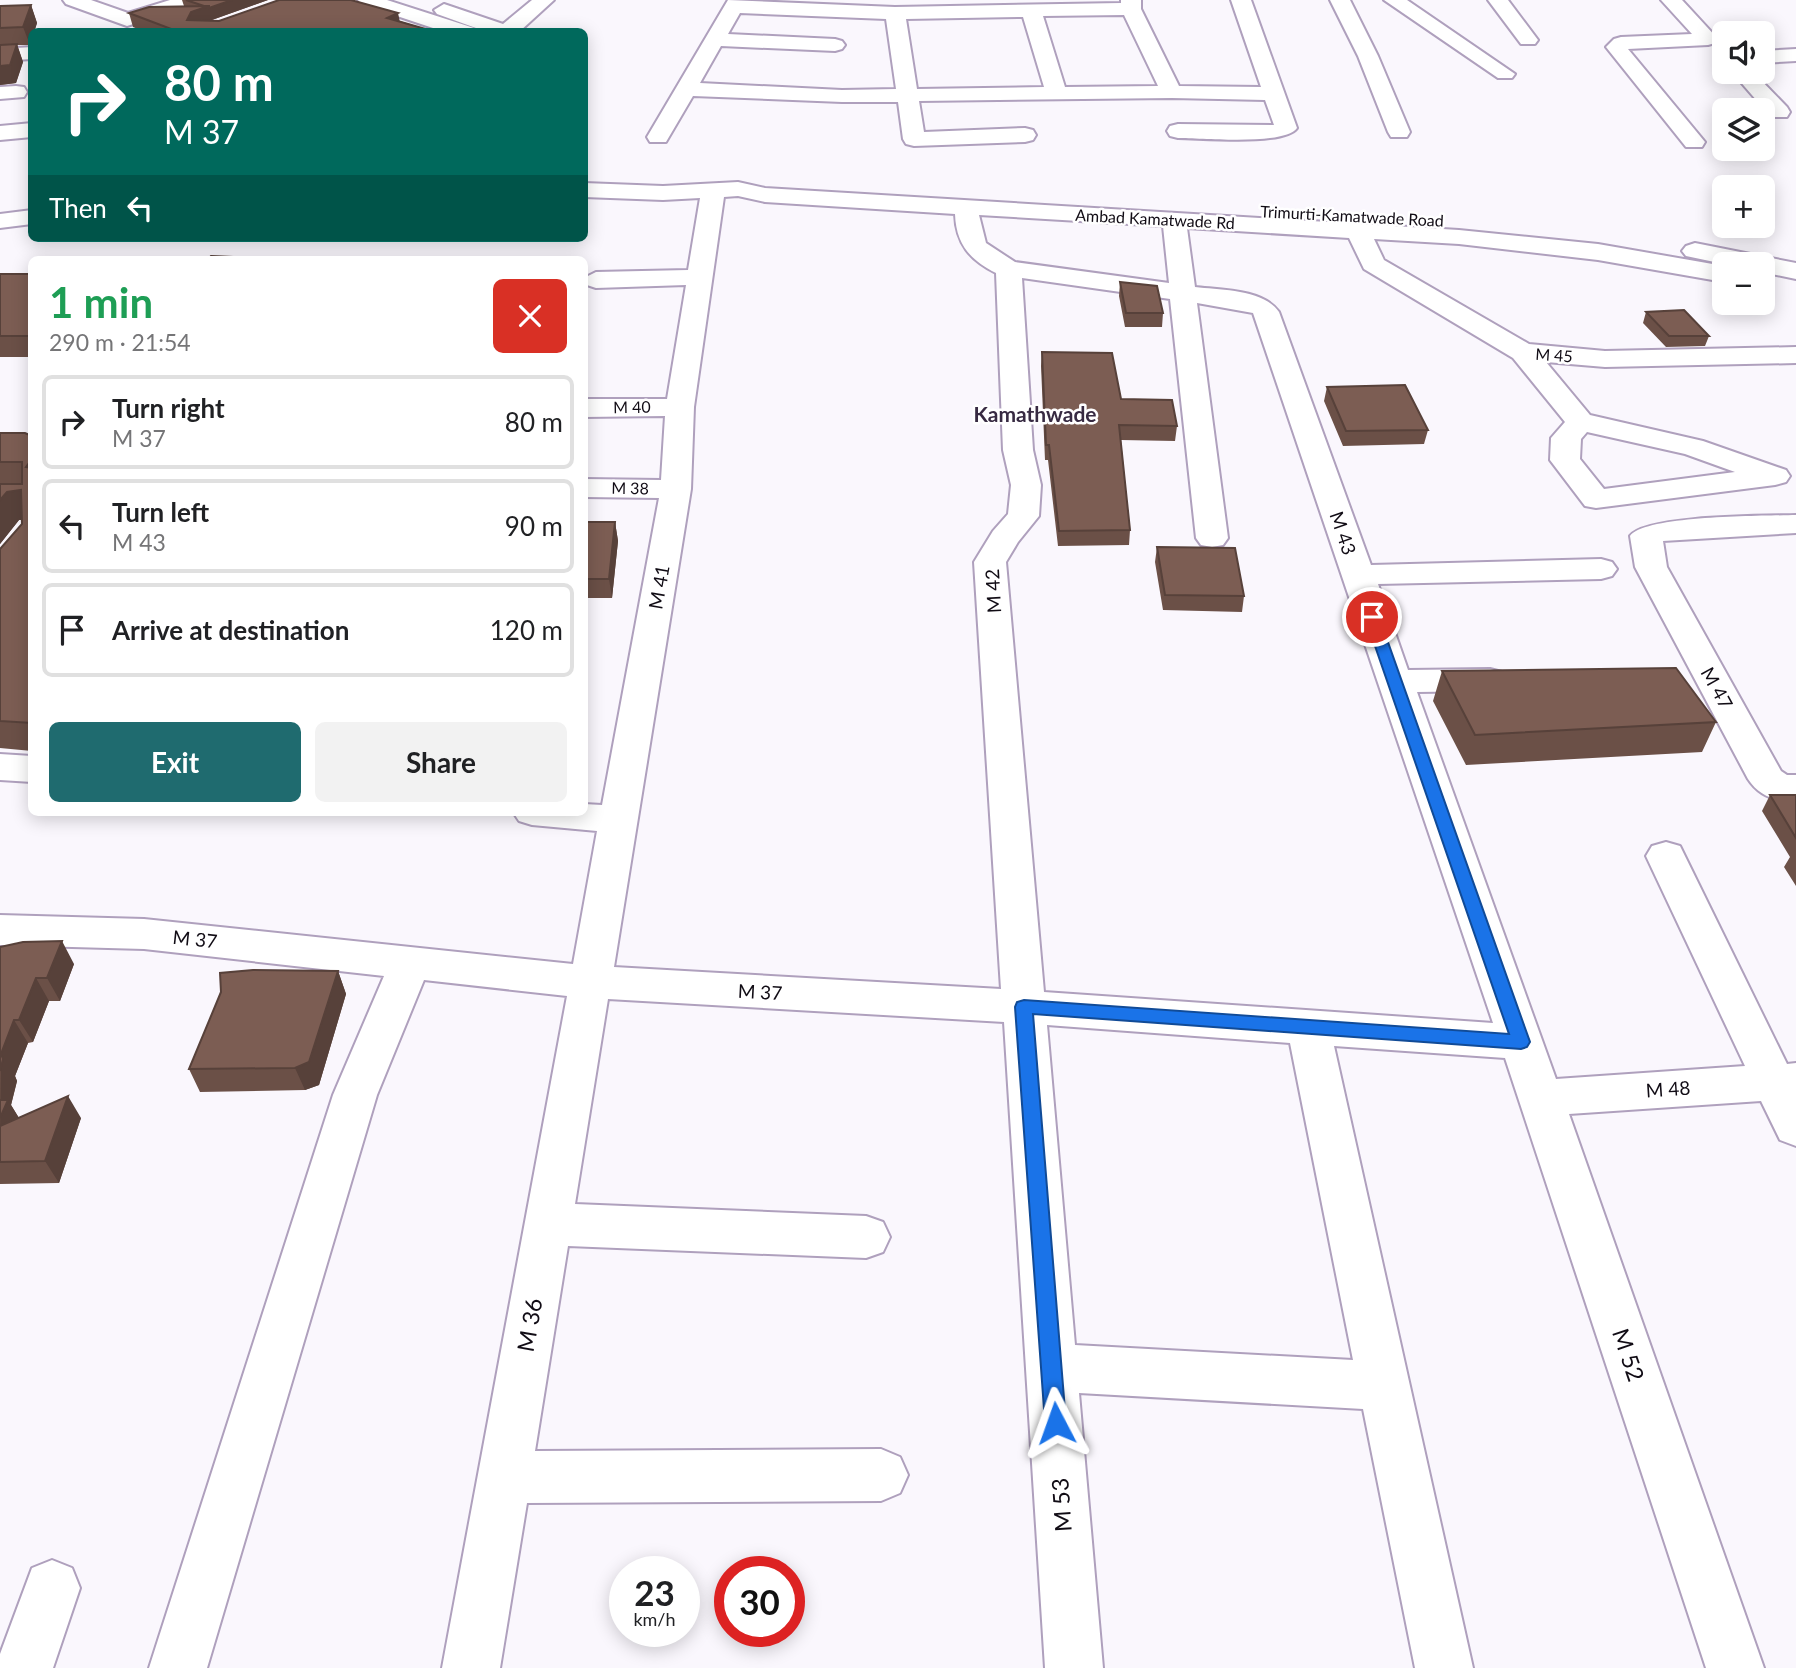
<!DOCTYPE html>
<meta charset="utf-8">
<style>
body{margin:0;font-family:Lato,sans-serif;background:#f2f2f2;color:#202124;height:100vh;display:flex;flex-direction:column;font-size:26px;white-space:nowrap}
*{box-sizing:border-box;margin:0}
p{font-size:23px;color:#757577}
.icon{flex:none;width:38px;height:38px;fill:none;stroke:currentColor;stroke-width:2;stroke-linecap:round;stroke-linejoin:round}
.map{position:relative;flex:1;overflow:hidden}
.panel{position:absolute;left:28px;top:256px;width:560px;height:560px;display:flex;flex-direction:column;background:#fff;border-radius:10px;box-shadow:0 4px 18px #0003}
.panel>*{flex:none}
.banner{position:absolute;left:28px;top:28px;width:560px;height:214px;border-radius:10px;box-shadow:0 4px 18px #0003;background:#00695c;color:#fff;overflow:hidden}
.controls{position:absolute;left:1712px;top:21px;display:grid;gap:14px}
.controls a{display:grid;place-items:center;width:63px;height:63px;border-radius:10px;background:#fff;box-shadow:0 4px 18px #0003;font-size:35px}
.speed{position:absolute;left:609px;top:1556px;display:flex;gap:14px;font-size:35px;font-weight:700;text-align:center}
.speed>*{display:grid;place-content:center;width:91px;height:91px;border-radius:50%;background:#fff;box-shadow:0 4px 18px #0003;line-height:1}
.speed small{font-size:18px;font-weight:400}
.speed .limit{border:10px solid #d22;background:#fff;color:#111}
.pin{position:absolute;display:grid;place-items:center;width:60px;height:60px;color:#fff;margin:-30px;border:4px solid #fff;border-radius:50%;box-shadow:0 2px 7px #0007}
.me{position:absolute;width:77px;margin:-38px;rotate:356deg;stroke-linejoin:round;filter:drop-shadow(0 0 5px #0008)}
.turn{display:flex;align-items:center;gap:24px;height:147px;padding:0 21px;font-size:32px}
.turn .icon{width:91px;height:91px;stroke-width:2.5}
.turn b{display:block;font-size:49px;line-height:60px}
.then{display:flex;align-items:center;height:66px;padding:0 21px;background:#0003;gap:14px;font-size:26px}
.round{display:grid;place-items:center;flex:none;width:74px;height:74px;border-radius:10px;background:#f2f2f2}
.overview{display:flex;align-items:center;justify-content:space-between;height:119px;padding:0 21px}
h1{font-size:42px;font-weight:700;line-height:52px;color:#1e9e55}
.action{display:flex;gap:14px;margin-top:auto;padding:14px 21px}
.action a{flex:1;height:80px;border-radius:10px;background:#1f6b6f;color:#fff;font-size:28px;font-weight:700;line-height:80px;text-align:center}
.action a+a{background:#f2f2f2;color:#202124}
ul{padding:0;list-style:none}
li{display:flex;align-items:center;gap:21px;height:94px;margin:0 14px 10px;padding:0 7px;border:4px solid #e0e0e0;border-radius:10px}
li div{flex:1}
li b{display:block;font-size:26px}
li em{font-style:normal}
.map>svg:first-child{display:block}
.lines{fill:none;stroke-linecap:round;stroke-linejoin:round}
.minor-casing{stroke:#afa0bd;stroke-width:4}
.minor{fill:#fff;fill-rule:evenodd}
.wall{fill:#6b5047}
.shaded-wall{fill:#57413a}
.building{fill:#7c5d53;stroke:#57413a;stroke-width:2}
.route{fill:#1a73e8;stroke:#114b97;stroke-width:2}
.labels{text-anchor:middle;stroke-width:5;stroke-linejoin:round;paint-order:stroke}
.far-street-label{font-size:16px;fill:#110c15;stroke:#fff}
.street-label{font-size:19px;fill:#110c15;stroke:#fff}
.far-district-label{font-size:21px;font-weight:bold;fill:#372a42;stroke:#fff}
.near-street-label{font-size:23px;fill:#110c15;stroke:#fff}
</style>
<div class="map">
<svg width="1796" height="1668" viewBox="0 0 1796 1668">
<rect width="100%" height="100%" fill="#faf7fd"/>
<g class="lines">
<defs>
<path id="minor" d="M63 0H91L128 13 170 0H200L197 4 127 26 66 4Z
M358 0H387L474 28 477 32H445L361 4Z
M532 0H554L519 32H487L437 14 434 10 444 4 503 24Z
M728 0 895 7 1121 3V0H1141V9L1179 86 1261 87 1231 0H1251L1297 128C1284 146 1202 138 1178 138L1170 136 1167 131 1170 126 1178 124 1274 125 1265 100 1172 98 919 101 924 132 1025 128 1033 130 1036 135 1033 140 1025 142 914 146 906 144 903 139 898 102H842L693 96 666 142H650L647 137ZM740 13 886 19 896 89 842 90 700 83 721 46 835 51 842 49 845 45 842 41 835 39 728 34ZM1124 15 1158 86 1065 87 1043 16ZM1023 17 1044 87 917 89 906 19Z
M1330 0H1350L1378 56 1410 132 1407 137H1391L1388 132 1358 56Z
M1384 0H1407L1515 74 1512 78H1498Z
M1488 0H1508L1538 40 1535 44H1521Z
M1661 0H1682L1718 39 1715 43 1708 45 1628 49 1705 142 1702 147H1686L1606 47 1614 39 1621 37 1692 34Z
M32 47V59L0 61V49Z
M1796 49V61L1762 63V51Z
M1732 72H1753L1787 107 1790 112 1787 117H1771Z
M16 86 24 87 27 92 24 97 0 99V87Z
M32 123V137L0 140V126Z
M738 182 765 188 1459 230 1598 244 1724 266V282L1598 260 1459 244 1374 239 1384 260 1529 344 1605 351 1796 347V363L1605 367 1546 362 1590 415 1703 441 1786 470 1790 476 1786 482 1775 485 1596 508 1585 506 1550 460 1551 438 1565 422 1513 358 1364 269 1349 238 1187 228 1195 287C1221 290 1263 289 1279 312L1371 565 1601 559 1612 562 1617 569 1612 576 1601 579 1378 584 1408 670 1490 669 1502 672 1507 680 1502 688 1490 691 1417 692 1556 1079 1745 1066 1646 856 1652 846 1666 842 1680 846 1787 1064 1796 1063V1146L1780 1140 1761 1101 1569 1114 1764 1668H1706L1505 1058 1334 1046 1473 1668H1415L1363 1409 1079 1393 1103 1668H1045L1004 1022 608 999 575 1204 866 1216 883 1222 890 1237 883 1252 866 1258 568 1246 535 1451 881 1449 900 1457 908 1475 900 1493 881 1501 527 1503 500 1668H442L567 996 424 980 377 1095 207 1668H149L333 1095 384 976 144 949 0 945V915L144 919 573 964 597 831 532 825 519 821 513 812H584V804L602 805 659 498 584 497V479L661 480 665 416 584 417V399H667L686 285 596 288 587 285 584 278 596 272 688 270 700 198 663 200 584 197V183L663 186ZM738 196 765 202 955 214C956 244 970 260 996 273L1003 450 1011 485 1008 514 993 531 974 562 1001 989 614 967 691 489 694 407 724 197ZM979 215 1163 226 1169 283 1015 262 986 243ZM1022 278 1170 299 1196 538 1201 545 1212 547 1223 545 1228 538 1197 303 1253 313 1493 1023 1044 992 1006 562 1018 542 1039 516 1041 485 1033 450ZM1587 432 1685 454 1735 472 1604 489 1580 459 1581 439ZM1047 1025 1290 1043 1353 1360 1075 1345Z
M32 210V224L0 228V214Z
M1695 243 1796 263V279L1762 272V264H1724L1686 256 1682 251 1686 246Z
M1796 515V533L1663 541 1667 567 1781 771 1787 775H1796V801C1776 802 1759 796 1748 779L1635 567 1630 536C1645 515 1766 516 1796 515Z
M0 754 32 756V782L0 780Z
M52 1560 72 1568 80 1588 53 1668H0V1654L32 1568Z"/>
</defs>
<use href="#minor" class="minor-casing"/>
<use href="#minor" class="minor"/>
</g>
<path class="wall" d="M182 0H268L209 21H400L436 32H145L133 27 129 13 184 6Z
M31 5 37 23 30 45H17L23 62 16 83 0 85V6Z
M0 274H32V357H0Z
M1120 282 1163 313 1162 327H1125L1119 296Z
M1646 312 1709 336 1705 346 1666 347 1643 323Z
M1042 352 1121 399 1177 426 1175 441 1121 440 1130 530 1129 545 1058 546 1048 460H1045L1041 366Z
M1327 387 1428 430 1424 444 1343 446 1324 401Z
M0 433 32 436V751L0 748V549L22 524V520H19L0 544Z
M584 522H615L618 541 612 598H584Z
M1157 547 1244 596 1242 612 1163 610 1155 562Z
M1442 671 1716 722 1702 752 1466 765 1433 701Z
M1770 795H1796V886L1784 867 1790 857 1762 811Z
M0 947 74 964 60 1001H49L33 1042 28 1043 15 1076 17 1081 11 1105 19 1118H81L59 1183 0 1184Z
M338 971 346 994 319 1085 305 1090 200 1092 189 1069Z"/>
<path class="shaded-wall" d="M232 0H268L195 26 187 20 191 12Z
M31 5 37 23 34 32H32V39L30 45 23 27Z
M398 13 401 27 387 18Z
M17 44 23 62 16 83 0 85V66Z
M32 459V480L26 467Z
M21 490 32 518 19 520 0 544V500L7 492Z
M615 522 618 541 612 598 609 579Z
M62 941 74 964 60 1001 47 978Z
M338 971 346 994 319 1085 305 1090 295 1068Z
M36 978 49 1001 33 1042 19 1020Z
M14 1020 28 1043 15 1076 17 1081 11 1105 22 1123 0 1135 1 1054Z
M68 1096 81 1118 59 1183 45 1161Z"/>
<path class="building" d="M186 0H232L209 8V6H204Z
M279 0H351L398 13 387 18 436 32H179L129 13 149 7 209 6 191 12 187 20 219 21Z
M31 5 23 27 0 28V6Z
M17 44 10 65 0 66V45Z
M211 256 282 259H208Z
M0 274H32V336H0Z
M1120 282 1157 286 1163 313H1126Z
M1684 310 1709 336H1669L1646 312Z
M1042 352 1112 353 1121 399 1172 400 1177 426 1119 425 1130 530 1059 531 1049 445H1046Z
M1405 385 1428 430 1346 431 1327 387Z
M0 433H25L32 436V459L26 467 32 468V723L0 721V549L22 524 21 490 7 492 0 500V484H22V462H0Z
M584 522H615L609 579H584Z
M1157 547 1235 548 1244 596 1165 595Z
M1676 668 1716 722 1475 735 1442 671Z
M1770 795H1796V838Z
M62 941 47 978H36L19 1020H14L1 1054 3 1059 0 1071V947L23 942Z
M253 970 338 971 309 1062 295 1068 189 1069 221 992 220 973Z
M68 1096 45 1161 0 1162V1126Z
M0 1100H8L0 1118Z"/>
<path class="route" d="M1372 613 1379 617 1530 1042 1527 1047 1521 1049 1033 1014 1066 1423 1063 1430 1056 1433 1048 1430 1045 1423 1015 1007 1017 1002 1024 1000 1509 1034 1365 617Z"/>
<g class="labels">
<g class="far-street-label">
<text transform="translate(1352 216) rotate(3)" y="6">Trimurti-Kamatwade Road</text>
<text transform="translate(1155 219) rotate(3)" y="6">Ambad Kamatwade Rd</text>
<text transform="translate(1554 355) rotate(4)" y="6">M 45</text>
<text transform="translate(632 407) rotate(-1)" y="6">M 40</text>
<text transform="translate(630 488) rotate(1)" y="6">M 38</text>
</g>
<g class="street-label">
<text transform="translate(1343 533) rotate(71)" y="7">M 43</text>
<text transform="translate(659 587) rotate(-80)" y="7">M 41</text>
<text transform="translate(993 591) rotate(-93)" y="7">M 42</text>
<text transform="translate(1717 688) rotate(61)" y="7">M 47</text>
<text transform="translate(195 939) rotate(6)" y="7">M 37</text>
<text transform="translate(760 992) rotate(3)" y="7">M 37</text>
<text transform="translate(1668 1089) rotate(-4)" y="7">M 48</text>
</g>
<g class="far-district-label">
<text x="1035" y="422">Kamathwade</text>
</g>
<g class="near-street-label">
<text transform="translate(530 1325) rotate(-80)" y="8">M 36</text>
<text transform="translate(1628 1355) rotate(71)" y="8">M 52</text>
<text transform="translate(1062 1505) rotate(-94)" y="8">M 53</text>
</g>
</g>
</svg>
<div class="controls">
<a><svg class="icon" aria-label="sound" viewBox="0 0 24 24"><path d="M4 9h4l5-4v14l-5-4H4zM17 9q2 3 0 6"/></svg></a>
<a><svg class="icon" aria-label="layers" viewBox="0 0 24 24"><path d="M12 4l9 5-9 5-9-5zM3 14l9 5 9-5"/></svg></a>
<a>+</a>
<a>−</a>
</div>
<div class="speed"><div>23<small>km/h</small></div><div class="limit">30</div></div>
<div class="pin" style="left:1372px;top:617px;background:#d93025"><svg class="icon" aria-label="arrive" viewBox="0 0 24 24"><path d="M6 21V4h12l-3 4 3 4H6"/></svg></div>
<svg class="me" style="left:1056px;top:1423px" viewBox="-20 -20 40 40"><path d="M0-17L14 15 0 8-14 15z" fill="#1a73e8" stroke="#fff" stroke-width="4"/></svg>
<div class="banner">
<div class="turn"><svg class="icon" aria-label="right" viewBox="0 0 24 24"><path d="M7 20v-9h11M14 6l5 5-5 5"/></svg><div><b>80 m</b>M 37</div></div>
<div class="then">Then<svg class="icon" aria-label="left" viewBox="0 0 24 24"><path d="M17 20v-9H6M10 6l-5 5 5 5"/></svg></div>
</div>
<section class="panel">
<div class="overview"><div><h1>1 min</h1><p>290 m · 21:54</p></div><a class="round" style="background:#d93025;color:#fff"><svg class="icon" aria-label="close" viewBox="0 0 24 24"><path d="M6 6l12 12M18 6L6 18"/></svg></a></div>
<ul>
<li><svg class="icon" aria-label="right" viewBox="0 0 24 24"><path d="M7 20v-9h11M14 6l5 5-5 5"/></svg><div><b>Turn right</b><p>M 37</p></div><em>80 m</em></li>
<li><svg class="icon" aria-label="left" viewBox="0 0 24 24"><path d="M17 20v-9H6M10 6l-5 5 5 5"/></svg><div><b>Turn left</b><p>M 43</p></div><em>90 m</em></li>
<li><svg class="icon" aria-label="arrive" viewBox="0 0 24 24"><path d="M6 21V4h12l-3 4 3 4H6"/></svg><div><b>Arrive at destination</b></div><em>120 m</em></li>
</ul>
<div class="action"><a>Exit</a><a>Share</a></div>
</section>
</div>
